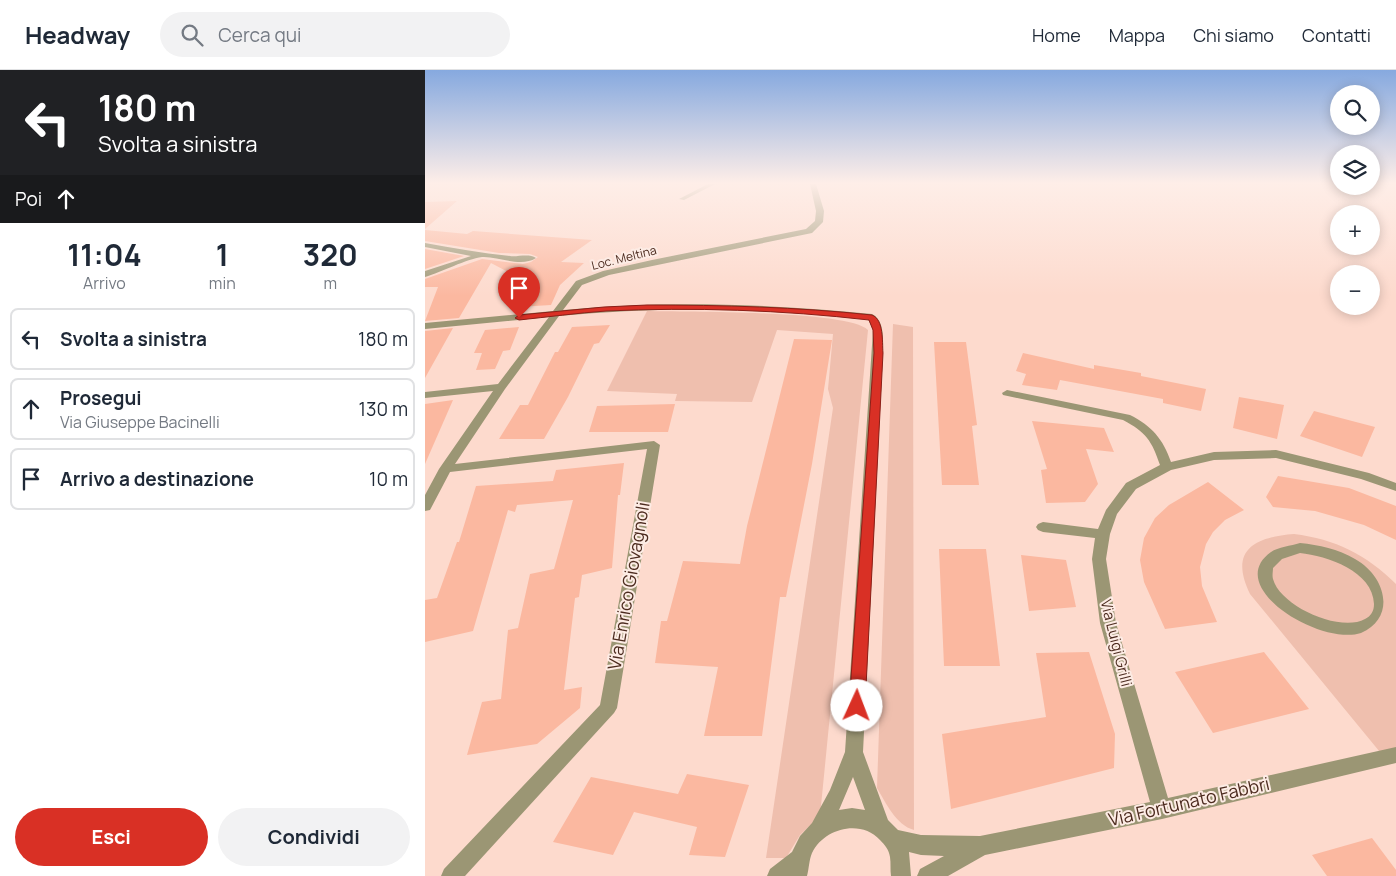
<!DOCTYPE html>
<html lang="it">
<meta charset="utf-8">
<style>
body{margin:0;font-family:Manrope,sans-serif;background:#f2f2f3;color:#1f2937;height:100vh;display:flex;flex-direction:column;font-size:19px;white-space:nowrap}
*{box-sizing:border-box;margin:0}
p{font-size:16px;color:#747a83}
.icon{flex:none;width:28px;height:28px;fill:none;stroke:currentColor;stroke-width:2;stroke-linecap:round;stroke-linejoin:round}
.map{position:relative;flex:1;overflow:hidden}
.panel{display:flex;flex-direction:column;background:#fff;width:425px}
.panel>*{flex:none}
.banner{background:#202124;color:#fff;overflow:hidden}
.fabs{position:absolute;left:905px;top:15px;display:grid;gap:10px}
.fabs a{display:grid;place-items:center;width:50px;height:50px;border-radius:50%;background:#fff;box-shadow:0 2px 12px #0003;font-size:25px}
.pin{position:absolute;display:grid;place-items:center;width:42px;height:42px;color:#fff;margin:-51px -21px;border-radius:50% 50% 50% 0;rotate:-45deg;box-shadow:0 0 5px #0007}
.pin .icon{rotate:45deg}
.me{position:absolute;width:55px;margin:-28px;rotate:2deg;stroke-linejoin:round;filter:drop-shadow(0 0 4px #0008)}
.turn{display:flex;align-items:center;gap:18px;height:105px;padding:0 15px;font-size:22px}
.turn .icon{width:65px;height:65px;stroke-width:2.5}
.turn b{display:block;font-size:35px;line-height:42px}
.then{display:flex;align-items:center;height:48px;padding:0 15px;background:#0003;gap:10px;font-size:19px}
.eta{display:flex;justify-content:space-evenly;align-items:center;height:85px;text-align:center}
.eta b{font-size:30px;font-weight:700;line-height:35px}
.cta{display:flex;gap:10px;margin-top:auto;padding:10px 15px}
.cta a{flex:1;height:58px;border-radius:30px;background:#d93025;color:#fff;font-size:20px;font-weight:700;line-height:58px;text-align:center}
.cta a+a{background:#f2f2f3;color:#1f2937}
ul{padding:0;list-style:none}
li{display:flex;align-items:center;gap:15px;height:62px;margin:0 10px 8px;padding:0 5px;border:2px solid #e0e1e3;border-radius:8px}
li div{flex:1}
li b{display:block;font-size:19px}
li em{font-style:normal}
header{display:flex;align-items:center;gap:30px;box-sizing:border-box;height:70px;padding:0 25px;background:#fff;border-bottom:1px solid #e0e1e3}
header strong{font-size:24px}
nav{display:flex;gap:28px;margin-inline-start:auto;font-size:18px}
.search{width:350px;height:45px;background:#f2f2f3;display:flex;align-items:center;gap:12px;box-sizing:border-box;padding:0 18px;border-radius:28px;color:#747a83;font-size:19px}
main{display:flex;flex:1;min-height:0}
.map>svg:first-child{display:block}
.green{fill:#efbfae}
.building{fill:#fbb8a0}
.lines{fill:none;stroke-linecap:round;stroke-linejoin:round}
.pedestrian{fill:#9b9674;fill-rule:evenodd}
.minor{fill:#9b9674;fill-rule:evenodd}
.route{fill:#d93025;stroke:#8d1f18}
.labels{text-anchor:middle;stroke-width:4;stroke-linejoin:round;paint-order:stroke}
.far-street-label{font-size:12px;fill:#4c2b1f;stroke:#fdece5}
.street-label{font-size:15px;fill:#4c2b1f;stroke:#fdece5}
.near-street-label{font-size:18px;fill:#4c2b1f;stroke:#fdece5}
</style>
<header>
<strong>Headway</strong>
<div class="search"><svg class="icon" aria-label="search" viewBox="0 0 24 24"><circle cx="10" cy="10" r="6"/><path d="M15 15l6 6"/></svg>Cerca qui</div>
<nav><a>Home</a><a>Mappa</a><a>Chi siamo</a><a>Contatti</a></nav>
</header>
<main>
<section class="panel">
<div class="banner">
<div class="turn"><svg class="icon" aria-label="left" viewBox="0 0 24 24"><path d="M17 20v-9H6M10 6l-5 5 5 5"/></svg><div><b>180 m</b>Svolta a sinistra</div></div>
<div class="then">Poi<svg class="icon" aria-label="ahead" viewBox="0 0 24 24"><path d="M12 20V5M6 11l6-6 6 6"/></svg></div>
</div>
<div class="eta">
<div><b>11:04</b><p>Arrivo</p></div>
<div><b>1</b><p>min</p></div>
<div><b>320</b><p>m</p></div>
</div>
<ul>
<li><svg class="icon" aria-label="left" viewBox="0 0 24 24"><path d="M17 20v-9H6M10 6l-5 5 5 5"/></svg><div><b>Svolta a sinistra</b></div><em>180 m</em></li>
<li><svg class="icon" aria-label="ahead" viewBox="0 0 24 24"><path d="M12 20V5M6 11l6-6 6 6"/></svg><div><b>Prosegui</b><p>Via Giuseppe Bacinelli</p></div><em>130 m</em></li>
<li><svg class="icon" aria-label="arrive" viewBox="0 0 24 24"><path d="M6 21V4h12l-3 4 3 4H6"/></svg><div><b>Arrivo a destinazione</b></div><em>10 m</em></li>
</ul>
<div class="cta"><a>Esci</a><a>Condividi</a></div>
</section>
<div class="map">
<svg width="971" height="806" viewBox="0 0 971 806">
<rect width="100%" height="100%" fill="#fddacd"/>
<path class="green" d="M222 241C259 242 423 240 443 260L395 746 375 765 361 788H341L408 338 403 319 408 264 352 260 327 332 250 331 252 324 182 321Z
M468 254 488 257 489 760C471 755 461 733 452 718Z
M869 464C910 469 942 485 971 514V685L959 687 825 524C804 481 828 467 869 464Z"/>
<path class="building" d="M32 131 0 159V132Z
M0 160 42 164 48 161 167 170 136 192 159 193 135 215 126 235 93 237 110 206H91L66 193 34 248 0 251 13 217H0V209L57 189 98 194 106 192 113 187 105 184 74 183 0 171Z
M0 179 39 186 0 199Z
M185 255 174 273 169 274 143 327 119 369H74L95 335H103L130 282H133L147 257Z
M94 257 85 280 78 281 70 299 51 300 57 283H49L60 260Z
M28 258 0 308V261Z
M369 269 407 270 387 394 361 527H355L337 666H279L293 597 230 593 236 551H242L258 491 315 494 322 456Z
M509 272H541L552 355 547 356 554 415H517Z
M598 283 669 299V295L716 303V306L781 319 776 341 738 333V329L635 310 632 320 597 315 601 304 591 301Z
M814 327 859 335 852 369 808 358Z
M28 330 0 394V334Z
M250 334 243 362H164L172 336Z
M889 341 950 357 937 387 875 366Z
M607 351 679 358 689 382 661 379 673 414 660 432 621 433 616 400 622 399Z
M199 393 195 425H193L187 498 157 505 154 527 150 528 139 620 157 617 155 638 112 674 42 685 57 632 76 629 83 560 93 558 105 504 129 499 148 430 92 435 90 442 83 440 48 561 0 572V530L12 528 32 472H34L51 416 128 411 131 400Z
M853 406 924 418 971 436V470L939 455 890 441 848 437 841 427Z
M783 412 819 440 800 450 788 462 781 474 775 497 777 516 792 552 740 559 719 512 715 490 719 468 730 448 744 435Z
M514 479H561L575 596H519Z
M596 485 641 490 651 537 604 541Z
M664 582 690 664 689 698 526 739 517 664 621 647 611 583Z
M839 582 884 639 788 663 750 602Z
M262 704 324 715 300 787 264 785 272 757 209 742 188 785 128 772 166 707 253 724Z
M947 768 971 800V806H902L887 785Z"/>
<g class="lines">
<path class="pedestrian" d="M875 473C894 475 913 479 930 489 962 507 971 548 936 563 896 576 797 517 846 482 853 477 866 476 875 473ZM875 483C902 486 948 501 949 534 949 541 946 546 940 549 915 563 855 536 848 509 847 506 848 501 848 498L857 489Z"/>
<path class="minor" d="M283 114H290L259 130 254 129Z
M385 114H391L399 141 398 152 387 163 184 205 157 215 138 240C241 230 344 234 447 244 460 250 458 271 458 283L438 682 463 750 473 760 496 765 555 766 725 732 675 553 667 489 670 468 618 462 613 460 611 457 613 454 618 452 673 459 681 440 701 413 735 395C727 371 721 362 698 350L578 325 577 323 582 320 705 345C727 356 738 369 746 392L789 382 851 380 944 403 971 413V421L936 409 851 388 789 390 746 400 711 419 692 444 685 464 681 489 691 553 743 728 971 677V693L737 749 560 785 523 806H492L495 799 519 786 496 785 484 782 486 806H466C465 800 466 793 465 787 464 780 460 775 455 770 436 749 399 758 387 783 384 790 384 799 382 806H342L345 799 367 782 375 766 387 753 405 720 420 682 448 260 443 249C341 239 237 236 134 246L80 319 30 394 229 371 235 375 192 638 189 643 40 806H16L19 799 175 635 222 379 25 402 5 440 0 441V425L14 399 68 321 0 328V322L73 314 124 247 0 259V253L128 241 151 211 178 201 227 190 381 159 390 151 391 141ZM428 707 440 740 427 738 414 740Z
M0 173C28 178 56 183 85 186 93 187 104 183 111 188 96 198 73 186 57 187 41 189 17 202 0 207V201L46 186 0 177Z"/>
</g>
<linearGradient id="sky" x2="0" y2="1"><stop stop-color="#86a9df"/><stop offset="0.5" stop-color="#feeee8"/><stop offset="1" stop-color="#feeee8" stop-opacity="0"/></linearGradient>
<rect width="971" height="226" fill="url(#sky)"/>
<path class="route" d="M222 235C297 235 372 237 447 245 459 250 457 271 458 283L440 636 438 640 432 643 427 640 424 636 449 283 448 260 444 250C357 240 268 237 181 241 152 243 123 247 94 250L90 248 94 245 179 237Z"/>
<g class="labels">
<g class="far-street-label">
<text transform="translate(199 188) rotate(-14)" y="4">Loc. Meltina</text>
</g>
<g class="street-label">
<text transform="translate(691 573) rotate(76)" y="5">Via Luigi Grilli</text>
</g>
<g class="near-street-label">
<text transform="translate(204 516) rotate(-80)" y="6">Via Enrico Giovagnoli</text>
<text transform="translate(764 732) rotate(-13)" y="6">Via Fortunato Fabbri</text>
</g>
</g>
</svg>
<div class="fabs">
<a><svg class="icon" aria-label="search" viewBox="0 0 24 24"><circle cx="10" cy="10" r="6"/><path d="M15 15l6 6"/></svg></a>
<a><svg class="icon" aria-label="layers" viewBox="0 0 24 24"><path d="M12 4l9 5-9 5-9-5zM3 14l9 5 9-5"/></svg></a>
<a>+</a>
<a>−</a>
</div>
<div class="pin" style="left:94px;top:248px;background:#d93025"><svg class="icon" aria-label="arrive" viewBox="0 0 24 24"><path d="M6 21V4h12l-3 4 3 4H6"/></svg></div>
<svg class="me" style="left:432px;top:636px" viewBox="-20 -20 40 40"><circle r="19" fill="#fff"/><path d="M0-13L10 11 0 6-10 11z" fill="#d93025"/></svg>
</div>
</main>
